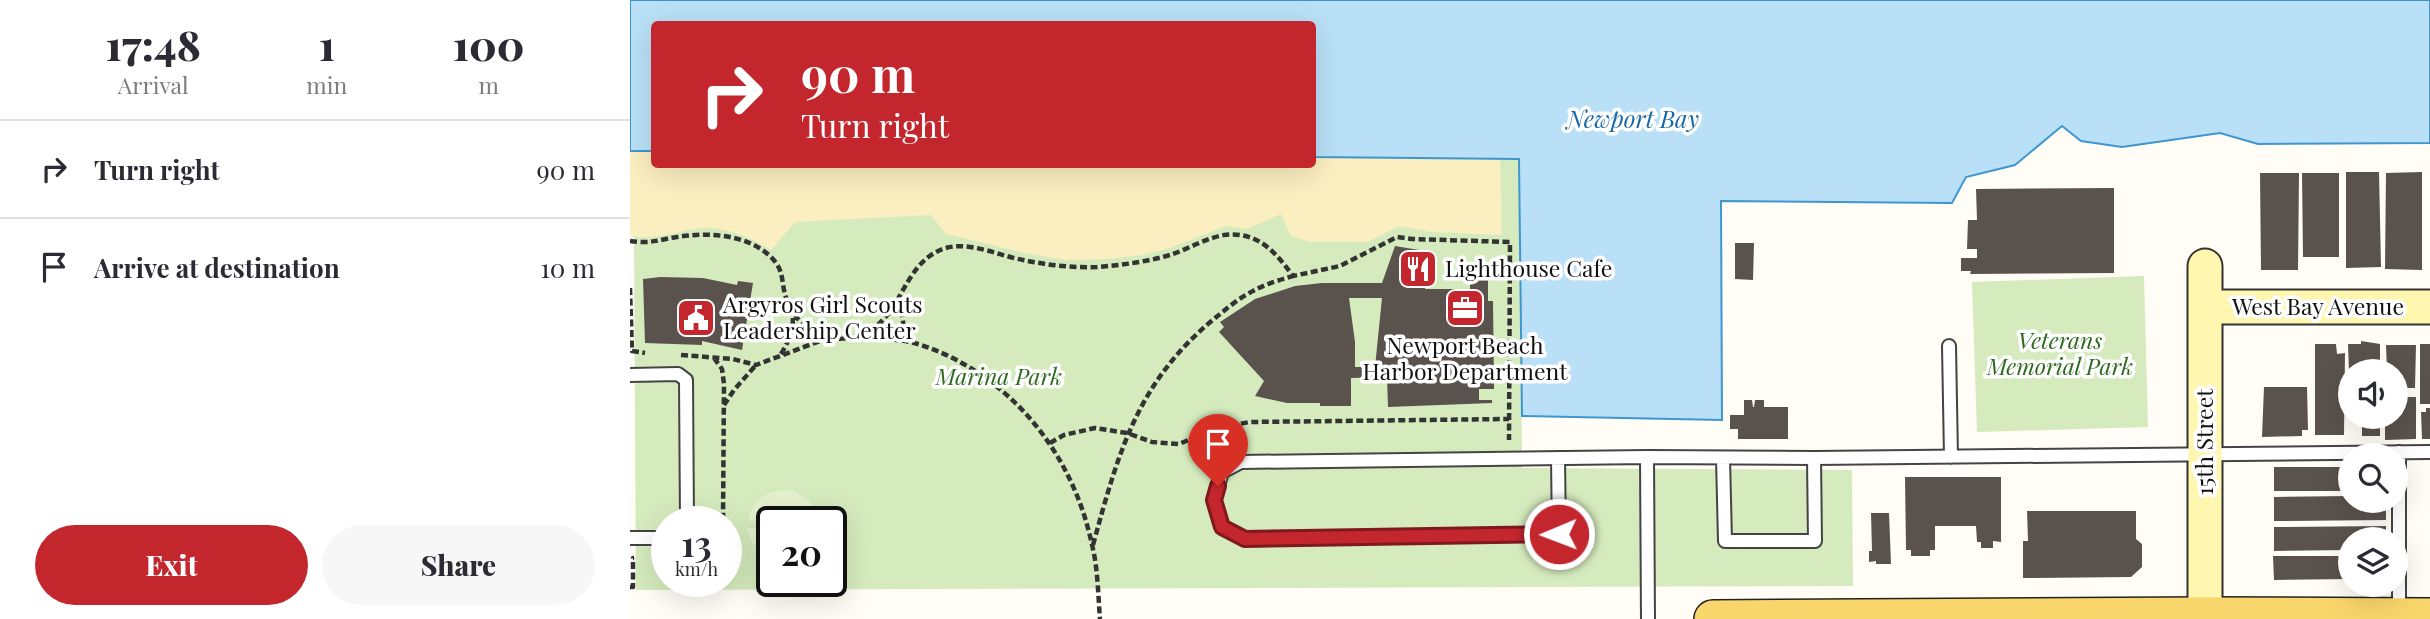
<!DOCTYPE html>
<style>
body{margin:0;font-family:"Playfair Display",serif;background:#f7f7f7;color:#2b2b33;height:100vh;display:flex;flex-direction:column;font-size:26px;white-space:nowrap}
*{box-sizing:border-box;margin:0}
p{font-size:23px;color:#7c7c81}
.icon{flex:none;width:38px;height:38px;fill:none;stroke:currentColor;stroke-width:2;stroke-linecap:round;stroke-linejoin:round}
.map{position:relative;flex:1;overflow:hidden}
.drawer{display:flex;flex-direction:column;background:#fff;width:630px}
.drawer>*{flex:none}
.top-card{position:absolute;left:21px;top:21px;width:665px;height:147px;border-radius:7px;box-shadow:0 7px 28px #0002;background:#c4262e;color:#fff;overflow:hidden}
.controls{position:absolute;left:1708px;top:359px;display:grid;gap:14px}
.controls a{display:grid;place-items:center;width:70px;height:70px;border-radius:50%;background:#fff;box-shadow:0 7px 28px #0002;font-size:35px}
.speed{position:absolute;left:21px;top:506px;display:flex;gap:14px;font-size:35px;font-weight:700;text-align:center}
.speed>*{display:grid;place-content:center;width:91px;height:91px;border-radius:50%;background:#fff;box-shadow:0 7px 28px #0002;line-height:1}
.speed small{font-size:18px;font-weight:400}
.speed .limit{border:4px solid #111;border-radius:10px;background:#fff;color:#111}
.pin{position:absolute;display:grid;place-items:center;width:60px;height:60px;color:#fff;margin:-72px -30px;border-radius:50% 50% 50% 0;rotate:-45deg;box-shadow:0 0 7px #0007}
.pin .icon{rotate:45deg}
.me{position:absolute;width:77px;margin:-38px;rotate:269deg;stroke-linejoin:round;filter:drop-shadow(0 0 5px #0008)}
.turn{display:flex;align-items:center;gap:24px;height:147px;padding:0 35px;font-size:32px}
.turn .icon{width:91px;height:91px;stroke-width:2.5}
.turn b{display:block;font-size:49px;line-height:60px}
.eta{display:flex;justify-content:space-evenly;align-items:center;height:119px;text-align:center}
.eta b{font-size:42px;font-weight:800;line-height:49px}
.action{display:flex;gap:14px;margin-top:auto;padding:14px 35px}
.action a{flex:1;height:80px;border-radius:42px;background:#c4262e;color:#fff;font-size:28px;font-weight:800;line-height:80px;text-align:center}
.action a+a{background:#f7f7f7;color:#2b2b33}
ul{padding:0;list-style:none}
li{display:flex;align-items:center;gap:21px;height:98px;padding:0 35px;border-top:2px solid #e1e1e2}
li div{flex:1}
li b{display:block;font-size:26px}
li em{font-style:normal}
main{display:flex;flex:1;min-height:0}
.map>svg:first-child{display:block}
.green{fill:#d5ebbd;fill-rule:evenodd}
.sand{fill:#fbeec1}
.pitch{fill:#e6f2cf}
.water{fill:#b9e0f7;stroke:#3f96cf;stroke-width:2}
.building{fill:#5a524d;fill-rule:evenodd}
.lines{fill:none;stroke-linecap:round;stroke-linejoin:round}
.lane-casing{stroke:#444;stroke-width:16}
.secondary-casing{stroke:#333;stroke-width:37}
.primary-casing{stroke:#222;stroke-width:40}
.path{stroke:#333;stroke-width:4.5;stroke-dasharray:7 3.5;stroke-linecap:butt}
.lane{stroke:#fff;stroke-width:12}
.secondary{stroke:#fff6b0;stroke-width:33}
.primary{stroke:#f9d66b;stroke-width:37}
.route-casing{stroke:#7f191e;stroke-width:18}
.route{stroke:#c4262e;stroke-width:12}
.labels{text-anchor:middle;stroke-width:7;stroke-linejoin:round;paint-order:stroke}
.poi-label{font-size:23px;fill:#111;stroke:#fff;text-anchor:start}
.street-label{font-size:23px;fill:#111;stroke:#fff}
.park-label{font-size:23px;font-style:italic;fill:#2f6b1f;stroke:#fff}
.water-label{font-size:24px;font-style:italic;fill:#1768a6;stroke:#fff}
</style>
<main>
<section class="drawer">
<div class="eta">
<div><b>17:48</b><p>Arrival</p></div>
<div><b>1</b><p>min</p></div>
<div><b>100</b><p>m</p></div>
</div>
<ul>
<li><svg class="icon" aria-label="right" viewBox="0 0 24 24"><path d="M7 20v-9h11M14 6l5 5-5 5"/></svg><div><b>Turn right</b></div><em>90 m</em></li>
<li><svg class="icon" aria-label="arrive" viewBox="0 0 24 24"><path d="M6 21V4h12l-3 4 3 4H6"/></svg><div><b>Arrive at destination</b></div><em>10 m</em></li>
</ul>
<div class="action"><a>Exit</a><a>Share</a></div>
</section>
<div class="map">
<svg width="1800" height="619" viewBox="0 0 1800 619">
<rect width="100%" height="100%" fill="#fffdf5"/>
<path class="green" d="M0 151H24V164H682L683 157 890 159 892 468 1222 470 1223 586 6 590 4 237 0 236ZM37 522H96V581H37ZM142 522H201V581H142Z
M1514 276 1518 427 1347 432 1342 282Z"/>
<path class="sand" d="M0 151H24V164H682L683 157 870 159 872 235 801 232 769 226 737 242H679L660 235 651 214 617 229 596 226 540 248 512 255 479 259 435 260 395 253 316 234 301 215 165 222 141 250C117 235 88 223 59 230 38 234 22 240 0 236Z"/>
<path class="pitch" d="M160 490C175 496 186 504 189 521H118C123 497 137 491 160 490Z
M117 528 142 529V559C129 552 120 543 117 528Z"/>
<path class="water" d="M0 0H1800V143L1628 144 1590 133 1492 147 1451 141 1432 126 1385 165 1336 177 1322 203 1091 201 1092 420 892 416 889 159 683 157 682 24H24V151H0Z"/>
<path class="building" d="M1716 172H1749L1751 267 1716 268Z
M1792 172V270L1755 269 1756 173Z
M1630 173H1669L1668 270H1631Z
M1672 173H1709V257H1673Z
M1484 188V273L1340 274 1341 271H1331V258H1347V249H1337L1338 220H1347L1346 189Z
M1105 243H1124L1123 280 1105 279Z
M765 246 795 251V289H840V279H858V301H863L864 389H849V400H862V403L758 407 757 377 721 378V406H690V403H657L625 396 634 381 589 332 594 327 590 322 625 299 665 286 692 283H752ZM719 298H752L745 367H725V342Z
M30 277 73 278 107 285 108 281 123 283 112 350 72 341V345L15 343 13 279Z
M1731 341 1750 344V371H1719L1718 344H1731Z
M1685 344H1706L1707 354 1715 353 1714 435H1685Z
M1790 344H1800V404H1790Z
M1756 345H1786L1785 388H1766V371H1757Z
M1634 387H1677L1678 430H1672V436L1632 437Z
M1770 397H1786V439L1755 440V416H1766L1767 401H1770Z
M1114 400H1122L1123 407H1124L1125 400H1134V407H1158V439H1108V429H1100V415H1114Z
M1796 408H1800V439H1792L1791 412H1796Z
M1732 416H1750V436H1732Z
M1644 467H1720V491H1644Z
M1275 477H1371V542L1363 541V548H1351V542H1347L1346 526H1305V550H1300V556H1281V550H1276Z
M1720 496V500H1756V520L1644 521V497Z
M1397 511H1506V539L1512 544V567L1501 577 1393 578V541H1398Z
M1241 513H1259L1261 564H1246V561L1239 562V551H1242Z
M1756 526V539H1720V550L1644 551V527Z
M1643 556H1720V579L1644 580Z"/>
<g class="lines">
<defs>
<path id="lane" d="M1319 346 1321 457
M0 375 48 374 56 380 57 522
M1769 452V613
M1017 457 1184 458 1800 452
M928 458 929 534 615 539 592 527 584 500 592 472 611 462 1017 457 1018 619
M1093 458 1095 541H1185L1184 458
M0 538H37"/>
<path id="secondary" d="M1575 266V619
M1576 307H1800"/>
<path id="primary" d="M1083 619 1575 616 1800 617"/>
</defs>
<use href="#lane" class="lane-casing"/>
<use href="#secondary" class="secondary-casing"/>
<use href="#primary" class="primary-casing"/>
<path class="path" d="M0 241C21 244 27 240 47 237 78 232 117 234 141 257 156 272 150 283 157 300 168 329 194 344 224 337 274 325 269 262 316 248 340 241 370 256 393 260 417 265 443 268 467 267 492 265 516 262 540 255 562 248 586 231 610 235 634 238 649 257 663 276L710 266 767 237 782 239 880 242 879 440
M0 288 2 351 15 353
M269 300 274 327 285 343
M230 335C249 339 271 339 288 344 379 373 443 453 462 545 468 568 468 595 470 619
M151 354C159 341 163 331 163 316
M51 355 103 359 126 365 198 338
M84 358 92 369 94 384 93 522
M94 405 104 390 126 365
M420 443 434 435 465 428 497 433 522 442 549 444 587 428 620 422 879 419
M463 545C488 454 507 382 584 319 596 309 609 298 623 291 635 284 650 280 663 276
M0 587H3V558H4"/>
<use href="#lane" class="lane"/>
<use href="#secondary" class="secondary"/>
<use href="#primary" class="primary"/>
</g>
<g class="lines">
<defs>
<path id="route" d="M588 486 584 500 592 527 615 539 929 534"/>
</defs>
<use href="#route" class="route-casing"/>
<use href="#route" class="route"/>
</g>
<defs>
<symbol id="restaurant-square" viewBox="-11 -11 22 22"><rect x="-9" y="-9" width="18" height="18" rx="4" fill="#c4262e" stroke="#fff"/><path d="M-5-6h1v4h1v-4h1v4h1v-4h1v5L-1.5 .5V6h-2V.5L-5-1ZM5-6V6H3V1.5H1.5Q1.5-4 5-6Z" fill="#fff"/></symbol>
<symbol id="office-square" viewBox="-11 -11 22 22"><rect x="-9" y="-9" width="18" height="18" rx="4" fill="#c4262e" stroke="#fff"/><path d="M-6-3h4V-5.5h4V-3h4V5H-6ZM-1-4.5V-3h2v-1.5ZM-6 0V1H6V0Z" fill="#fff"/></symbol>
<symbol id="civic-square" viewBox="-11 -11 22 22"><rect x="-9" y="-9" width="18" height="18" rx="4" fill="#c4262e" stroke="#fff"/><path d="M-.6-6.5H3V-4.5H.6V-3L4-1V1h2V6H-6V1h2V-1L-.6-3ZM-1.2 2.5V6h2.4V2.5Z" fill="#fff"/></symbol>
</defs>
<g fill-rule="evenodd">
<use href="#restaurant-square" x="766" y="247" width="44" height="44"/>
<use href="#office-square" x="813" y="286" width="44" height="44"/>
<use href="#civic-square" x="44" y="296" width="44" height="44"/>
</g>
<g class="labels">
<g class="poi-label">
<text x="815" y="277">Lighthouse Cafe</text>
<text x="93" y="313">Argyros Girl Scouts<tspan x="93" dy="26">Leadership Center</tspan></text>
<text x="835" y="354" text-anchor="middle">Newport Beach<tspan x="835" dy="26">Harbor Department</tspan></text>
</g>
<g class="street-label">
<text x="1688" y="315">West Bay Avenue</text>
<text transform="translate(1575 442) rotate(-90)" y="8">15th Street</text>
</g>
<g class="park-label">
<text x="1430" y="349">Veterans<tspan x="1430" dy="26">Memorial Park</tspan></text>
<text x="369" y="385">Marina Park</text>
</g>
<g class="water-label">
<text x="1003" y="128">Newport Bay</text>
</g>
</g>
</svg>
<div class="controls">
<a><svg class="icon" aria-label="sound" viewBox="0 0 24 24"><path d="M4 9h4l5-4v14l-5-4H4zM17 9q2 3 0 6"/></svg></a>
<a><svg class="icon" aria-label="search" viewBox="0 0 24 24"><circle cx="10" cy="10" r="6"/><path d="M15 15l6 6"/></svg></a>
<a><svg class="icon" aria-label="layers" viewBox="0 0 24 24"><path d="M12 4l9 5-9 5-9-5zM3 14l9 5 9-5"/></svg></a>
</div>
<div class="speed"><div>13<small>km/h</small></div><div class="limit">20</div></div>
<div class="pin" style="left:588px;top:486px;background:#d93025"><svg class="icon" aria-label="arrive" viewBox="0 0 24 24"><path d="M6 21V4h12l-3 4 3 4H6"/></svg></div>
<svg class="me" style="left:929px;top:534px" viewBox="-20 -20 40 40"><circle r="17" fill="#c4262e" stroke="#fff" stroke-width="3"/><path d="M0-11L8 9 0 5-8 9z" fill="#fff"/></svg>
<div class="top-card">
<div class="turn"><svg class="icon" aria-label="right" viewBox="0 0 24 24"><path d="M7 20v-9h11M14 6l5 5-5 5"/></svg><div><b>90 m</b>Turn right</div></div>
</div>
</div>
</main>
